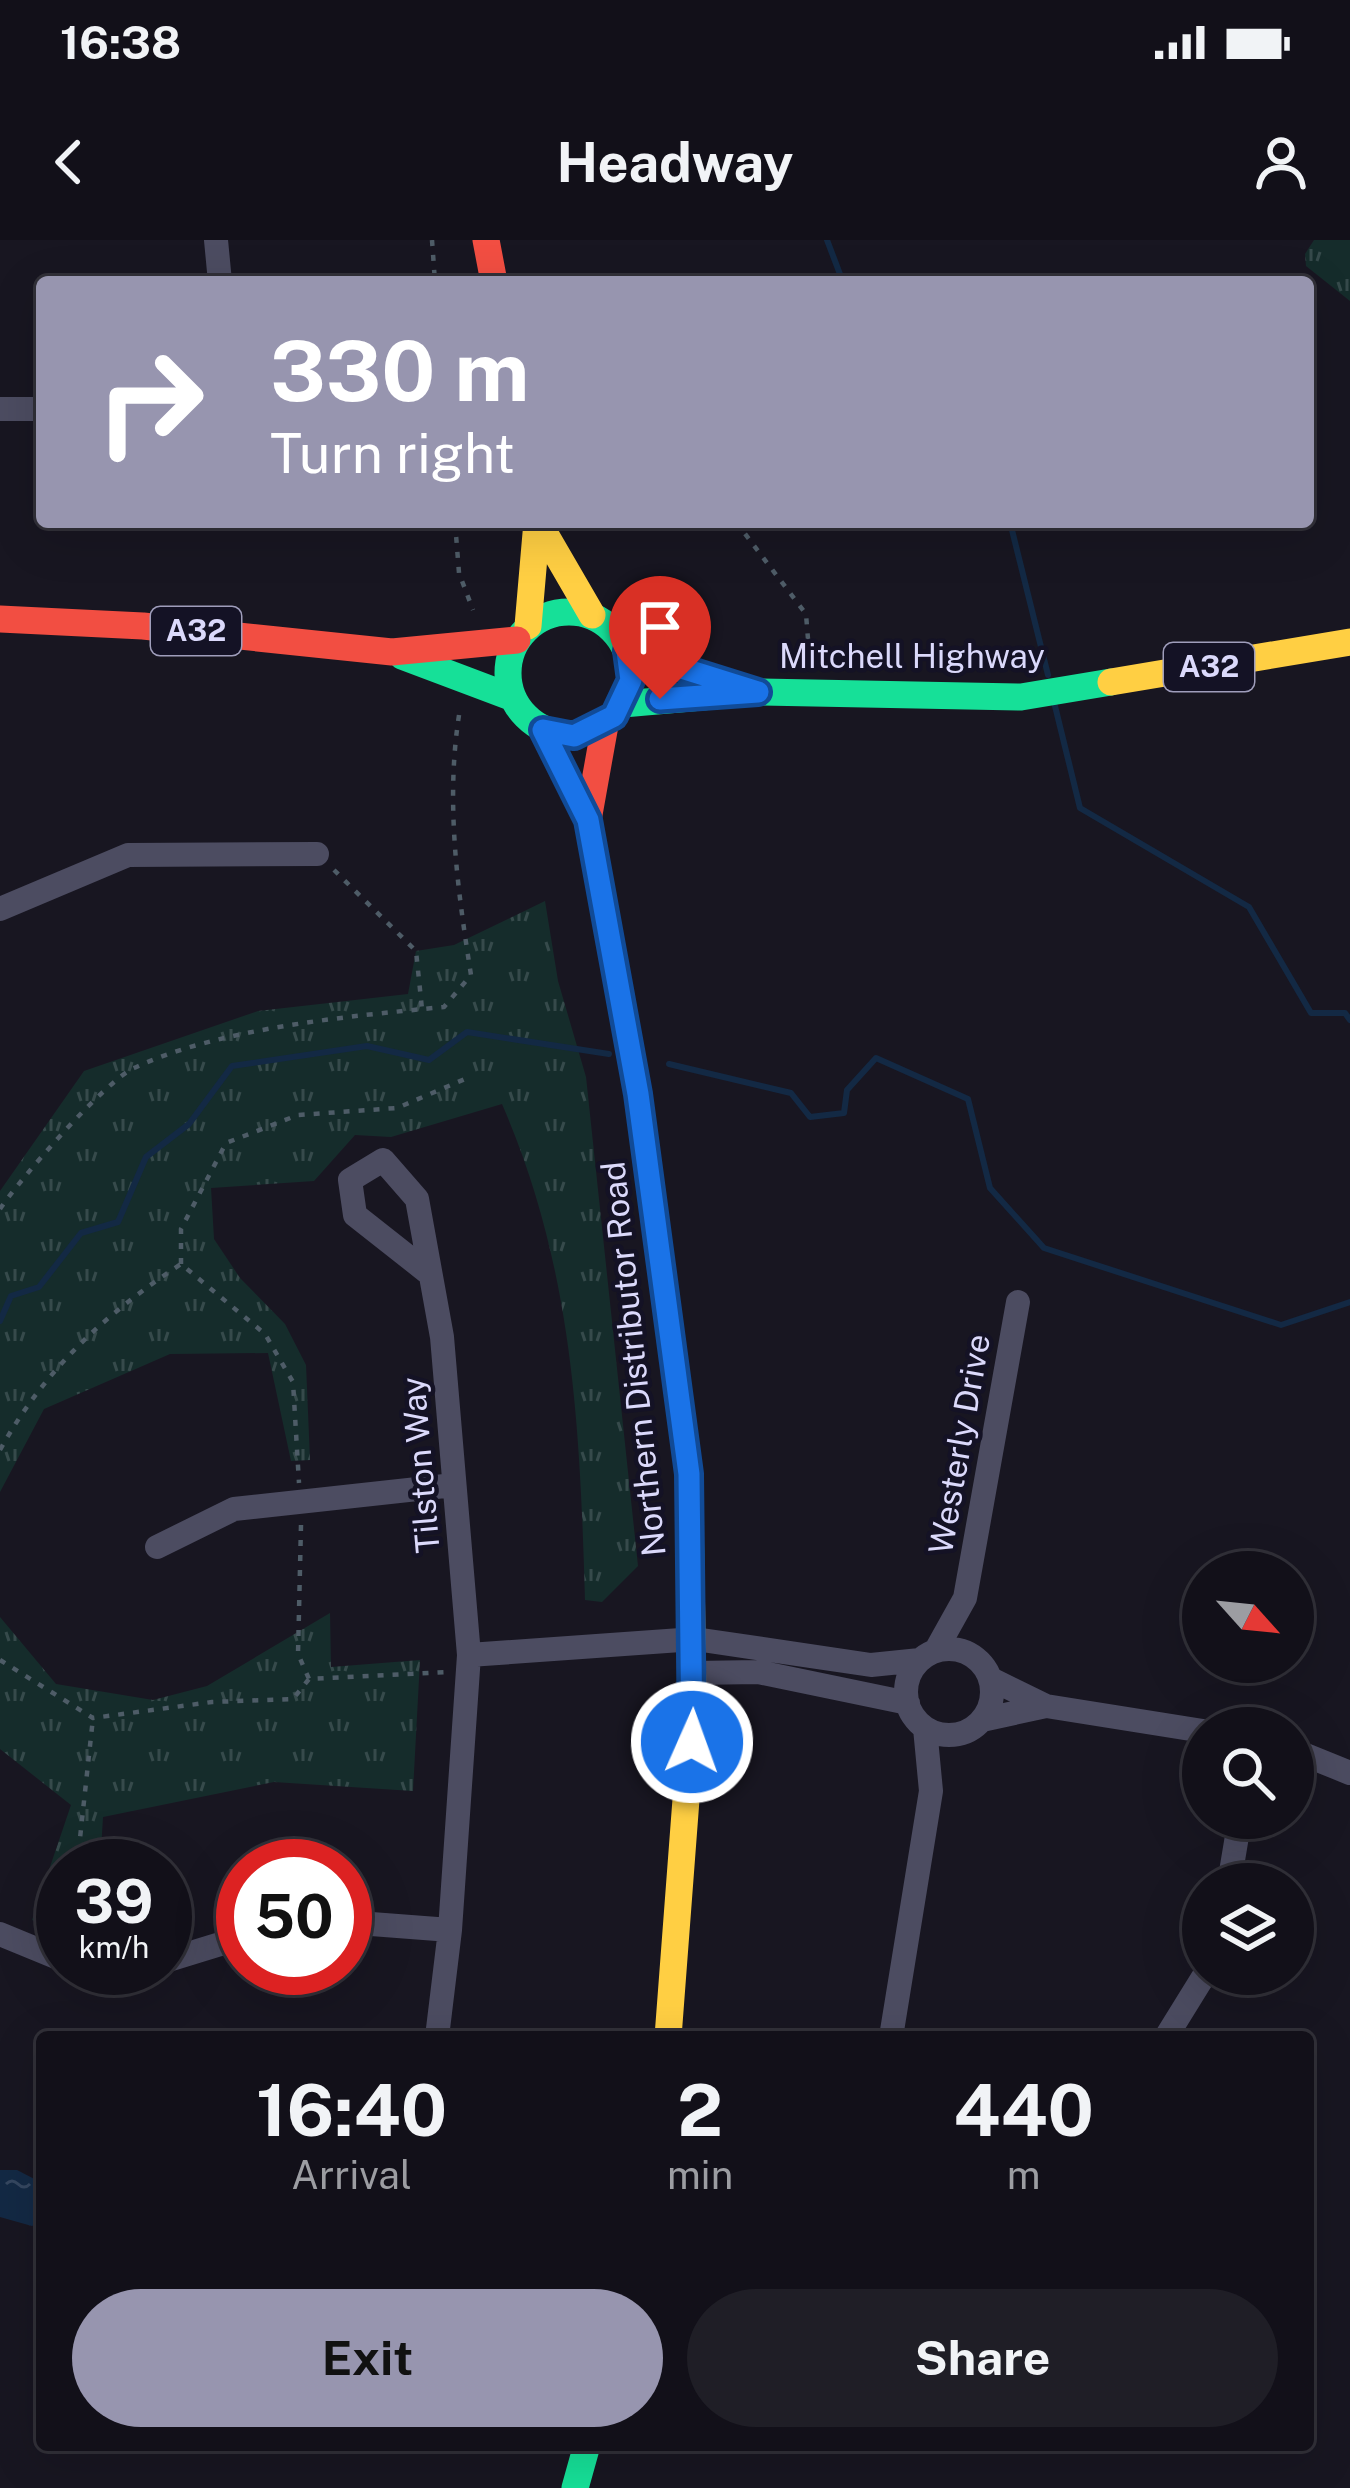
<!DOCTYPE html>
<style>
body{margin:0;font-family:"Public Sans",sans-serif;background:#1f1e26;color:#f1f3f6;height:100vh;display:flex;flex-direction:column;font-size:45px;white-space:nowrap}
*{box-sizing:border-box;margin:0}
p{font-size:39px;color:#9c9da2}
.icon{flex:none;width:66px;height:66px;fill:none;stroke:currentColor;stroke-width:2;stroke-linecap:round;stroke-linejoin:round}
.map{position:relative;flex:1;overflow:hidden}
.panel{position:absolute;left:36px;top:1791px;width:1278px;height:420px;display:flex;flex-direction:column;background:#121019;border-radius:12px;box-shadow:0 12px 48px #0002,0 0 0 3px #313038}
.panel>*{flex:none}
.top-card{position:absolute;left:36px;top:36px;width:1278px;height:252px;border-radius:12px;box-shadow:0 12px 48px #0002,0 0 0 3px #313038;background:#9795af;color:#fff;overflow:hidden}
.needle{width:78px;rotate:117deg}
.controls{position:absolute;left:1182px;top:1311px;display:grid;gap:24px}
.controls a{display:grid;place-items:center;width:132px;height:132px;border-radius:50%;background:#121019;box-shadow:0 12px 48px #0002,0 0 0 3px #313038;font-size:60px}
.speed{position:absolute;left:36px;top:1599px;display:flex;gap:24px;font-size:60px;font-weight:700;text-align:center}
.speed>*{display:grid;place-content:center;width:156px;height:156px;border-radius:50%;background:#121019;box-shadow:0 12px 48px #0002,0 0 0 3px #313038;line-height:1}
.speed small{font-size:30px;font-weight:400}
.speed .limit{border:18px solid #d22;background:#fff;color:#111}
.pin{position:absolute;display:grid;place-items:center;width:102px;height:102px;color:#fff;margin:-123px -51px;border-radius:50% 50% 50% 0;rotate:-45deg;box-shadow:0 0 12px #0007}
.pin .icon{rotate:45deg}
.me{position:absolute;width:132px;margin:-66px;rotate:2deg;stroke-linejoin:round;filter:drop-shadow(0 0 9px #0008)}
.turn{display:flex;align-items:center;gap:42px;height:252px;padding:0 36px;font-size:54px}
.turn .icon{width:156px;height:156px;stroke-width:2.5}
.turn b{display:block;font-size:84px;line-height:102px}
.eta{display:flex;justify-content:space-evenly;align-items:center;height:204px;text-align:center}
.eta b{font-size:72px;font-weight:700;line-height:84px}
.cta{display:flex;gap:24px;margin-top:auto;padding:24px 36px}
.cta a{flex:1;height:138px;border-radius:72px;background:#9795af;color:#111;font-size:48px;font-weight:700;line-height:138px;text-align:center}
.cta a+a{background:#1f1e26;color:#f1f3f6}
.status{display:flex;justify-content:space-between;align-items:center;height:84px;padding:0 60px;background:#121019;direction:ltr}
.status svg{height:33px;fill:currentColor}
header{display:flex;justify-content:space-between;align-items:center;height:156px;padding:0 36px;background:#121019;font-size:54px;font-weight:700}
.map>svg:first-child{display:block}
.park{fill:url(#park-tufts)}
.water{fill:url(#water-ripples)}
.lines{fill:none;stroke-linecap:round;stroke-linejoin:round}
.stream{stroke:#132944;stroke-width:6}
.path{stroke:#4e5c67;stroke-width:4.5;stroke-dasharray:6 9;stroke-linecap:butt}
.street{stroke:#4c4c61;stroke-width:24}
.fast{stroke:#16e098;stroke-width:27}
.slow{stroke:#ffcf43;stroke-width:27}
.jam{stroke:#f24e42;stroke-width:27}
.route-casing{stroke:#114b97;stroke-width:30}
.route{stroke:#1a73e8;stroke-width:21}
.labels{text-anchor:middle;stroke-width:9;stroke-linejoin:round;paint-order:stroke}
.shield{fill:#141225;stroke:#9f9dbb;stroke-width:3}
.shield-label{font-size:30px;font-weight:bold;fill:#dbd9fb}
.street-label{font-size:33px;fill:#dbd9fb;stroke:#141225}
</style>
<div class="status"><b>16:38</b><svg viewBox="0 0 49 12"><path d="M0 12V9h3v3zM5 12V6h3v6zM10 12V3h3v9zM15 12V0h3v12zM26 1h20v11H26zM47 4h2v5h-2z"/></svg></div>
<header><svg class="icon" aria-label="back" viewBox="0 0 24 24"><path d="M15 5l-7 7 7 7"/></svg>Headway<svg class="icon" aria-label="person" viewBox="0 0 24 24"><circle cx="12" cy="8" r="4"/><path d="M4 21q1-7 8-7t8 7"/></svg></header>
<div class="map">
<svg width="1350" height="2248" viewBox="0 0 1350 2248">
<defs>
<pattern id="park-tufts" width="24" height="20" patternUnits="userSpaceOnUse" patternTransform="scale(3)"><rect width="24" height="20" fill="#152c2b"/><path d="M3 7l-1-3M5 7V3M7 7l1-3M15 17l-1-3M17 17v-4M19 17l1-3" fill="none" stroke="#364a4b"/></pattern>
<pattern id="water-ripples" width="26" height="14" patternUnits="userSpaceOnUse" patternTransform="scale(3)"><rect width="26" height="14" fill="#132944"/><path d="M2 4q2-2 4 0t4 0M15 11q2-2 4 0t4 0" fill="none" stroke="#354760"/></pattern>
</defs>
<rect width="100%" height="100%" fill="#181621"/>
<path class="park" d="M1314 0H1350V61L1306 26 1305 14Z
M545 661 558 741 586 837 638 1326 602 1362 585 1360C580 1186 573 1027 502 864L391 897 355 895 314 941 211 948 214 999 240 1038 285 1084 306 1125 310 1220 291 1221 268 1113 170 1114 44 1169 0 1252V951L84 831 258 771 408 754 416 711 454 705Z
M330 1373 331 1427 420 1420 413 1551 274 1542 103 1577 100 1626H63V1694L32 1680 71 1565 0 1509V1377L56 1444 153 1460 207 1446Z"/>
<path class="water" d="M0 1930H17L42 1943V1981L32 1986 0 1977Z"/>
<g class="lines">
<path class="stream" d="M827 0 843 42
M1010 282 1048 435
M1055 466 1080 568 1249 667 1311 773H1345L1350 780
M669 824 791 853 810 877 844 873 847 850 876 818 968 859 990 948 1044 1008 1281 1085 1350 1062
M0 1081 11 1056 39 1047 81 993 118 982 146 917 189 884 232 826 367 806 429 820 467 792 609 814"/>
<path class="path" d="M432 0 435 42
M455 282 459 333 473 370
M736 282 806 374 810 424
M334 630 416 711 422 769
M0 969C20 939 104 842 134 828 219 788 350 776 444 767L471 735C457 646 445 558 460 469
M181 1024V989L226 903 298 875 397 868 465 839
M0 1210C44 1130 105 1074 181 1024L265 1094 293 1142 299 1243
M301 1285 298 1414 309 1439
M0 1420 93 1478 212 1462 293 1459 309 1439 446 1432
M77 1626 93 1478"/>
<path class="street" d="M216 0 220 42
M0 169H42
M0 669 128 615 317 614
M426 1031 355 975 350 940 383 920 417 959 442 1097 469 1415 450 1690 437 1797
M157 1307 234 1269 454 1245
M906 1452a43 43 0 1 1 86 0a43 43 0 1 1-86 0Z
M936 1410 965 1358 1018 1062
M469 1415 695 1399 871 1425 920 1420
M694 1433 758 1432 908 1463
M991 1439 1046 1466 1203 1491
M982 1480 1046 1466
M1293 1510 1350 1533
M1229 1644 1240 1578
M345 1682 450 1690
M0 1694 63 1720
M165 1721 243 1697
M88 1728 104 1733 128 1728
M891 1797 931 1551 925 1488
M1166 1797 1205 1734"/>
<path class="fast" d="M508 433a61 61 0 1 1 122 0a61 61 0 1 1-122 0Z
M402 416 511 457
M623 464 758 452 1021 457 1111 442
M543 490 588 580 638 854 689 1235 691 1326
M575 2248 587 2205"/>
<path class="slow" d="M538 282 592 375
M528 386 537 282
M627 411 732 444
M1111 442 1350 402
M668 1797 693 1467 691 1326"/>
<path class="jam" d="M486 0 494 42
M0 379 143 386 392 412 517 400
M588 580 605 485"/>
</g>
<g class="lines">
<defs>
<path id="route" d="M660 459 758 452 627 411 631 440 614 476 574 496 543 490 588 580 638 854 689 1234 692 1502"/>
</defs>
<use href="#route" class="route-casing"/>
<use href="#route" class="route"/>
</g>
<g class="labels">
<g class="shield">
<rect x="151" y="367" width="90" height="48" rx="9"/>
<rect x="1164" y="403" width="90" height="48" rx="9"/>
</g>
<g class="shield-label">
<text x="196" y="401">A32</text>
<text x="1209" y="437">A32</text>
</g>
<g class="street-label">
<text x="912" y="428">Mitchell Highway</text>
<text transform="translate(633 1119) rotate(-96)" y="12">Northern Distributor Road</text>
<text transform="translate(959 1204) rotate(-80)" y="12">Westerly Drive</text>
<text transform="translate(420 1225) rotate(-95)" y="12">Tilston Way</text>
</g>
</g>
</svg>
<div class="controls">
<a><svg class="needle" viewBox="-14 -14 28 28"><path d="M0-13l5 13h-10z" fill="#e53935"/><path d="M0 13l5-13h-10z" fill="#9c9da2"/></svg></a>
<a><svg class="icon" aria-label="search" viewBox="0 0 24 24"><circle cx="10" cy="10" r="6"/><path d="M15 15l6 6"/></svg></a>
<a><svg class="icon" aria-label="layers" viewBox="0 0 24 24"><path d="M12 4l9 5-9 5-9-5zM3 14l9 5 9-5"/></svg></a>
</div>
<div class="speed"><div>39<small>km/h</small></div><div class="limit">50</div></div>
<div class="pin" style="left:660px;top:459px;background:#d93025"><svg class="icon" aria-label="arrive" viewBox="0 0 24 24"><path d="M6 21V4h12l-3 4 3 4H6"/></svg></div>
<svg class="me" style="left:692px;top:1502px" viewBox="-20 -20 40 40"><circle r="17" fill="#1a73e8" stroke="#fff" stroke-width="3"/><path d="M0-11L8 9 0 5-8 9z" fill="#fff"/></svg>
<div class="top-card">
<div class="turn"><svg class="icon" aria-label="right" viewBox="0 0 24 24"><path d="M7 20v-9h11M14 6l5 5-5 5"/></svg><div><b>330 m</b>Turn right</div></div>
</div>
<section class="panel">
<div class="eta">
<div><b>16:40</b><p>Arrival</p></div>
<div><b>2</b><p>min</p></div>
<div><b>440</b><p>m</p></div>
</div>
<div class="cta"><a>Exit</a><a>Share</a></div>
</section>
</div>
